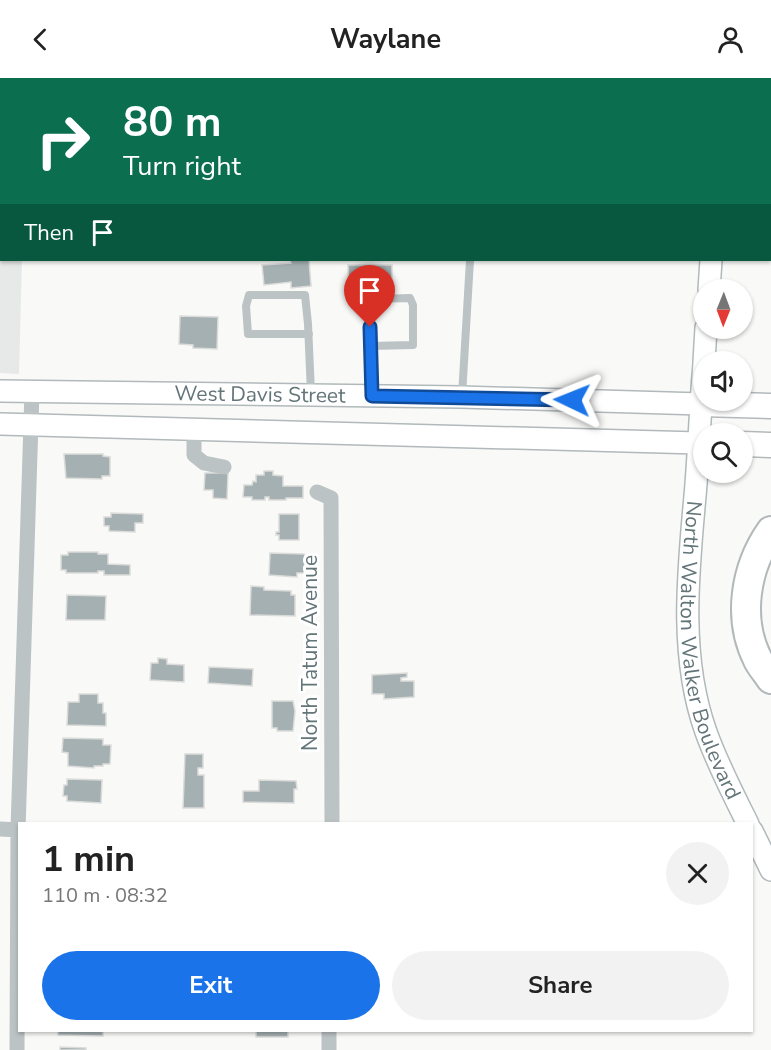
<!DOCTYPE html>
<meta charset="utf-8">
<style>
body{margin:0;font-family:"Nunito Sans",sans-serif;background:#f2f2f2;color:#222;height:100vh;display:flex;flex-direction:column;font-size:22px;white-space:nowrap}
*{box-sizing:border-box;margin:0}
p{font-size:20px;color:#767676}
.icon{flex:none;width:33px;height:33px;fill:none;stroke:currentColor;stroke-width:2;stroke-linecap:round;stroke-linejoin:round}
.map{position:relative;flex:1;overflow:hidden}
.sheet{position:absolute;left:18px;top:744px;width:735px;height:210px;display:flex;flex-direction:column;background:#fff;border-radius:0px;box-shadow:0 2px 4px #0004}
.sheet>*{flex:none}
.guide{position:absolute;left:0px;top:0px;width:771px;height:183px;box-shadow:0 2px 4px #0004;background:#0b6e4f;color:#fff;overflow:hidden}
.needle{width:39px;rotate:181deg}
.buttons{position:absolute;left:693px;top:201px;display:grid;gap:12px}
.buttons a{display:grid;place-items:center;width:60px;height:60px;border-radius:50%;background:#fff;box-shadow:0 2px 4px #0004;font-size:30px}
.pin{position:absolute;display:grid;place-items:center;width:51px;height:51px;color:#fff;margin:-62px -26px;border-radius:50% 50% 50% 0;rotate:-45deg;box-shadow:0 0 6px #0007}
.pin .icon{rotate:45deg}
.me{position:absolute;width:66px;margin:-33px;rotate:272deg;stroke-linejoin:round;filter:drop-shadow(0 0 4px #0008)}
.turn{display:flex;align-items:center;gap:21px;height:126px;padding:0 24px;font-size:27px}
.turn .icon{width:78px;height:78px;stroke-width:2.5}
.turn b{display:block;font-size:42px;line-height:51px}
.then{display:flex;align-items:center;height:57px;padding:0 24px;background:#0003;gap:12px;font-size:22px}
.round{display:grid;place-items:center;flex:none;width:63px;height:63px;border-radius:32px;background:#f2f2f2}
.summary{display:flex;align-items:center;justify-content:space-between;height:102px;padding:0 24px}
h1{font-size:36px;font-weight:700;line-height:45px}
.action{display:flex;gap:12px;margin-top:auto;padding:12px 24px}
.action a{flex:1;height:69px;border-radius:36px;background:#1a73e8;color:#fff;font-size:24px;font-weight:700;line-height:69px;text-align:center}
.action a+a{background:#f2f2f2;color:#222}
header{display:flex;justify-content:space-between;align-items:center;height:78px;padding:0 24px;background:#fff;font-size:27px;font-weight:700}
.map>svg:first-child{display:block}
.built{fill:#e7e9e8}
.building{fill:#a4b0b2;stroke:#dbdbda;stroke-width:1.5}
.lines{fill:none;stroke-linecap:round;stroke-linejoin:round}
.secondary-casing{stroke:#b1b9bb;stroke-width:24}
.primary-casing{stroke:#b3b9bb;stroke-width:27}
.motorway-casing{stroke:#b3b8ba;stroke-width:32}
.service{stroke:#bcc3c4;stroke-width:8}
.minor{stroke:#bcc3c4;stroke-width:15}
.secondary{stroke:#fff;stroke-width:21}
.primary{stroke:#fff;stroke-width:24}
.motorway{stroke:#fff;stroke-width:28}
.route-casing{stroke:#114b97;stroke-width:15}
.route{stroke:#1a73e8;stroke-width:10}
.labels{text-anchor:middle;stroke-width:6;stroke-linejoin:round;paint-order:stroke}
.street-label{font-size:21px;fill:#637579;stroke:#fff}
</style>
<header><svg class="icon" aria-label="back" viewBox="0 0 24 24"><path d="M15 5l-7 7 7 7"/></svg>Waylane<svg class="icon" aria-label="person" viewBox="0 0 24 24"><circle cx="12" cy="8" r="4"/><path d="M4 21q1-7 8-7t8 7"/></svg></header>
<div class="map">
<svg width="771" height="972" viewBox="0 0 771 972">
<rect width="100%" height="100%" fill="#f9f9f8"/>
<path class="built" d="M0 164 2 182H22L19 296 0 295Z"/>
<path class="building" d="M197 0H377L197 2Z
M290 182H309L311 208 291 210V204L264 207 262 187 291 185Z
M348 187H392V205H378V212H366L365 217H349Z
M180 238 218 239 217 271 193 270V267L179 266Z
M64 376H103V378L110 379V398H102V401L66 400Z
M264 393H273V397L283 398V408H303V420H286V422H269V419H265V422H252V419H243L244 407H252L253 403 256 404V397H264Z
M205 395H228L227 421 213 420V412H204Z
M111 435 143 436V445H135V454L109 453V448H104V439H111Z
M279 436H299V462H279V457H276V454H279Z
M68 474H98V476H108V486L130 487V497H104V493H98V495H66V492H61V477H68Z
M270 475 304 476 306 479 305 495H297V499L269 497Z
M251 508 264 509V512L291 513V517H295V538L250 537Z
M67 517 106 518 105 542H66Z
M158 580 167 581V586L184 587V604L150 602 151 585H158Z
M209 589 253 591 252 608 208 605Z
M407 595V599L401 600V603H414V619L384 621V616H372V597Z
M79 616H98V625H103V635H106V648L67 647 68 624H79Z
M272 623H293L295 633 293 653H277V650H272Z
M63 660 103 661V667H111L110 686H103V688H94V690L68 688V675L62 674Z
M185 676H203V690H198V697H204V730H183Z
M67 701 102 702 101 725 67 723V718H63L64 707H67Z
M259 702 296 703 297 711H294V725L243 724V713H259Z
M58 952H103V958L58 957Z
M256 952H288V959H256Z
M60 969 86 970V972H60Z"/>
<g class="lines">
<defs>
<g id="secondary">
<path d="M724 2V0"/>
<path d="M709 212 711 182"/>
<path d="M704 284 706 250"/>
<path id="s1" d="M704 286C700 330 699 374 695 418 688 495 679 579 706 654 717 685 733 716 748 746"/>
<path id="s2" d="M0 313 461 319 701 326"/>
<path d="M0 346 698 365"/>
<path d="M752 753 771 792"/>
</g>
<path id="primary" d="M701 326 771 328
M698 365H704
M742 366 771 367"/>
<path id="motorway" d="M771 453C745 490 737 541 758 582 761 588 767 595 771 601"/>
</defs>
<use href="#secondary" class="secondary-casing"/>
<use href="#primary" class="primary-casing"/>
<use href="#motorway" class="motorway-casing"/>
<path class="service" d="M444 2V0
M309 256H248L246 228 249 217H305L308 246 311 315
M370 268 413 267V227L410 220 377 221 369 231 372 316
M462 318 470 182"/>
<path class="minor" d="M194 351V377L204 385 224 389
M317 414 331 420 332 746
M0 751 20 752
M17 972 18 752 32 313
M329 972V952"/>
<use href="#secondary" class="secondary"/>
<use href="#primary" class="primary"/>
<use href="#motorway" class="motorway"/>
</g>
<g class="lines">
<defs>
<path id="route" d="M370 249 372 318 572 322"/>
</defs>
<use href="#route" class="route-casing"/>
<use href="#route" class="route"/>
</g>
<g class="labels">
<g class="street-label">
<text dy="7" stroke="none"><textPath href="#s2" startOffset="260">West Davis Street</textPath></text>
<text dy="7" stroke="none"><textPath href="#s1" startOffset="290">North Walton Walker Boulevard</textPath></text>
<text transform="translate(310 575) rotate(-90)" y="7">North Tatum Avenue</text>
</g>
</g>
</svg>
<div class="buttons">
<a><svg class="needle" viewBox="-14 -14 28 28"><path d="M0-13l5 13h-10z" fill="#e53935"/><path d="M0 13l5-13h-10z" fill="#767676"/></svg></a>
<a><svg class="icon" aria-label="sound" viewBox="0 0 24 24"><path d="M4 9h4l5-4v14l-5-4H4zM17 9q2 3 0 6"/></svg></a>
<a><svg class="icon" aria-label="search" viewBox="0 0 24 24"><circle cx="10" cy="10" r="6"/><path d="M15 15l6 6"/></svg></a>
</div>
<div class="pin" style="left:370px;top:249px;background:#d93025"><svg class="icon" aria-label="arrive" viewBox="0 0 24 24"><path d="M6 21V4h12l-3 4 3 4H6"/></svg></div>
<svg class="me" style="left:572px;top:322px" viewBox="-20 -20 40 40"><path d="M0-17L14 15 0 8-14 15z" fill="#1a73e8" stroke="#fff" stroke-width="4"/></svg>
<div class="guide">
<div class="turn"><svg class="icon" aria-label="right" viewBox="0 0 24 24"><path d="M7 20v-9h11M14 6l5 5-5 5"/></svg><div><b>80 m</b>Turn right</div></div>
<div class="then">Then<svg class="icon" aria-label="arrive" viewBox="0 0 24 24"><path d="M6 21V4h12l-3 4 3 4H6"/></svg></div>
</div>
<section class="sheet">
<div class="summary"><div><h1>1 min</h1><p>110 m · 08:32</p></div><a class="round"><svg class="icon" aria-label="close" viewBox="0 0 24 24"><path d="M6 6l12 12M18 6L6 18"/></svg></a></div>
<div class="action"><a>Exit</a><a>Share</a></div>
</section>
</div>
